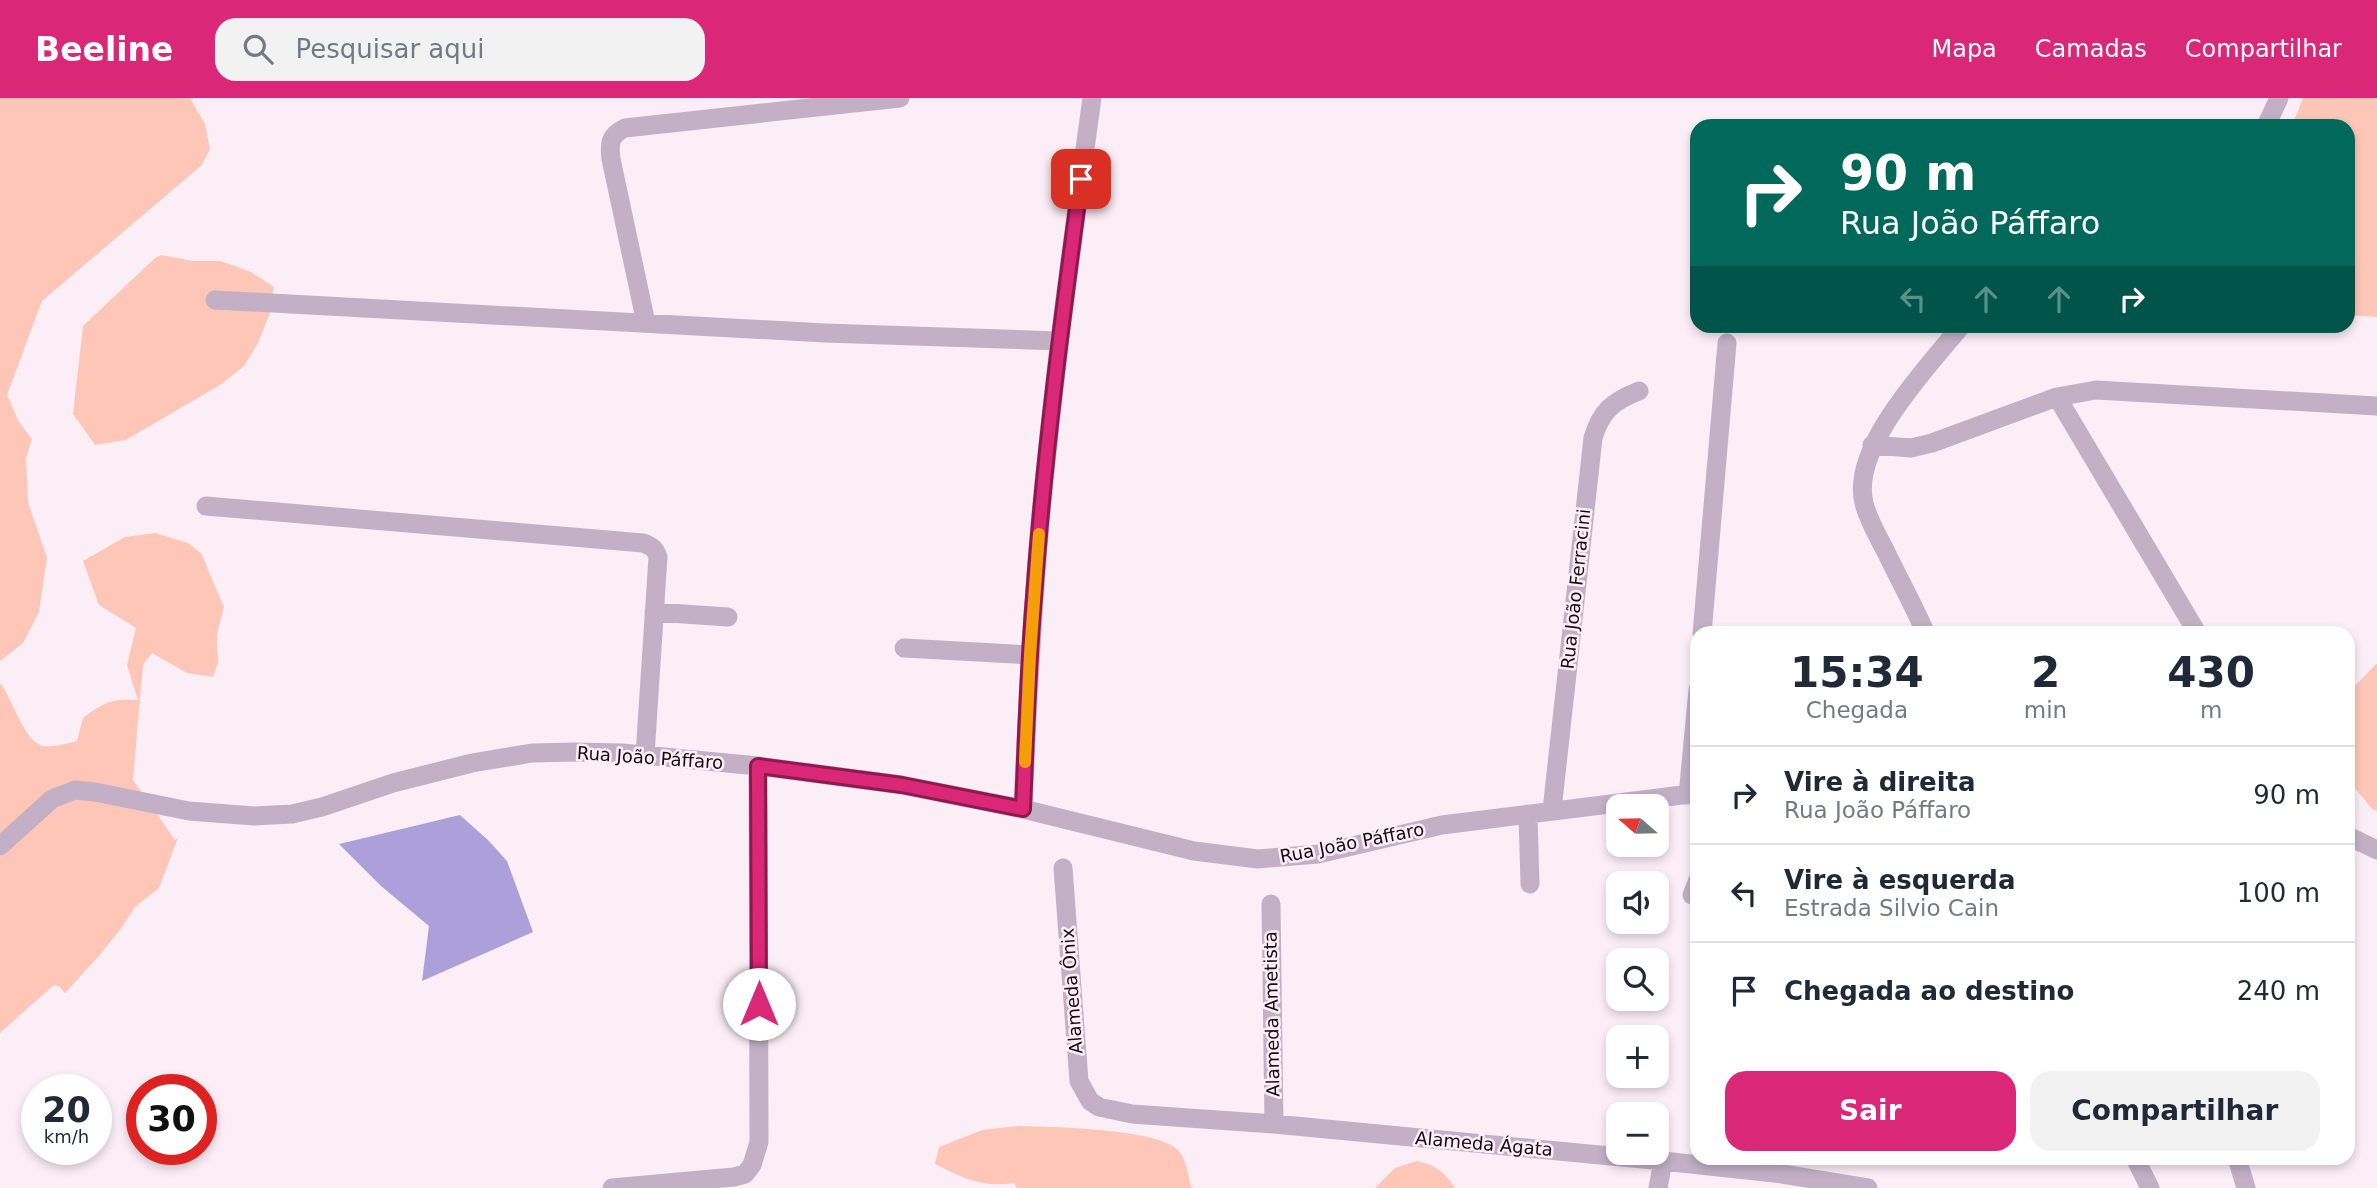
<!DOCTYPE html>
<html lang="pt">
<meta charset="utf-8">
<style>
body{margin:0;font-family:"DejaVu Sans",sans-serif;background:#f2f2f3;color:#1f2937;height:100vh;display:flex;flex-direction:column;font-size:26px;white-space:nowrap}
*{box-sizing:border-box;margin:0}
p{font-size:23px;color:#747a83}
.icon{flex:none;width:38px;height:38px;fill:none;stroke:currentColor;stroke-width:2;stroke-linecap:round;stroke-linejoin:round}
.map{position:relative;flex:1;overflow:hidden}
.panel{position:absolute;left:1690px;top:528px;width:665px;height:539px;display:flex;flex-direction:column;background:#fff;border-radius:21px;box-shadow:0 4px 10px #0003}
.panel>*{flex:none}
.guide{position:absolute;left:1690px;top:21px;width:665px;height:214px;border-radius:21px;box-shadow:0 4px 10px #0003;background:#00695c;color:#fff;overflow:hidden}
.needle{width:46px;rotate:290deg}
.tools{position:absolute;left:1606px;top:696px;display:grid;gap:14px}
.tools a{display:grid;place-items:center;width:63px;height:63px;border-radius:14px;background:#fff;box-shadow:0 4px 10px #0003;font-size:35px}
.speed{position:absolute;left:21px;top:976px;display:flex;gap:14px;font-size:35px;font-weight:700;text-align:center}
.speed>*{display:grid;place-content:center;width:91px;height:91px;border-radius:50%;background:#fff;box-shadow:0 4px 10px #0003;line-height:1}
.speed small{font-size:18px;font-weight:400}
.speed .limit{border:10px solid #d22;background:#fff;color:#111}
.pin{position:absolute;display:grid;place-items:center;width:60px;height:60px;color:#fff;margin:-30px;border-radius:14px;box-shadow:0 4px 10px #0006}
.me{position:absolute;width:77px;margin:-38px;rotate:0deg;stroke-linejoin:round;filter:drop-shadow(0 0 5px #0008)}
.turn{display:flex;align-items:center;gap:24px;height:147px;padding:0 35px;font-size:32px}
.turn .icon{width:91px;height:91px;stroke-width:2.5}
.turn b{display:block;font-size:49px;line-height:60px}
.lanes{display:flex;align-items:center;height:66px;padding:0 35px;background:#0003;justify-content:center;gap:35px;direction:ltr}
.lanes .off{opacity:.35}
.eta{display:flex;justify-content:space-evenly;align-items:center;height:119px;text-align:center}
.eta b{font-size:42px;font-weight:800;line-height:49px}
.action{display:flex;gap:14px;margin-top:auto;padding:14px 35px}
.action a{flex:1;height:80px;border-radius:21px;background:#db2777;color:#fff;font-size:28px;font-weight:800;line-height:80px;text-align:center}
.action a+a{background:#f2f2f3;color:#1f2937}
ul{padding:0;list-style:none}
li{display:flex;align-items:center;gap:21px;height:98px;padding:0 35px;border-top:2px solid #e0e1e3}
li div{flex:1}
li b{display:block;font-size:26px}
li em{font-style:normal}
header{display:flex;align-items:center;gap:42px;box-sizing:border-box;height:98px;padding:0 35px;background:#db2777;color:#fff}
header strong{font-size:33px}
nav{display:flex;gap:38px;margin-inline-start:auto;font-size:24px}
.search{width:490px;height:63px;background:#f2f2f3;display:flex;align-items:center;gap:18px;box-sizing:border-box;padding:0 24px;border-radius:21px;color:#747a83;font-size:26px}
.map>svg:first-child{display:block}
.green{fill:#fec6b7}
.water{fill:#ac9fda}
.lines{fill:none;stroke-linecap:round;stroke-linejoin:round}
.minor{stroke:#c3b0c7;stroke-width:19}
.route-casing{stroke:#8e194d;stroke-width:18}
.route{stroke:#db2777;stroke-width:12}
.slow{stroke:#f59e0b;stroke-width:12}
.labels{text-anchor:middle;stroke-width:5;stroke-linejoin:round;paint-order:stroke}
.street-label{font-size:18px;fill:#170b12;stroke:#fceef6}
</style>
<header>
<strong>Beeline</strong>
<div class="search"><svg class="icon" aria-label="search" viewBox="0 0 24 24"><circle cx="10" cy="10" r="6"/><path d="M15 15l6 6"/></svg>Pesquisar aqui</div>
<nav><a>Mapa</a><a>Camadas</a><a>Compartilhar</a></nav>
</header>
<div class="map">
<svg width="2377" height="1090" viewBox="0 0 2377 1090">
<rect width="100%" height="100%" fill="#fceef6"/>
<path class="green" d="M0 0H190L205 26 210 51 202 67 42 203 7 297 19 324 32 341 26 360 28 404 47 460 39 514 23 545 0 563Z
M2303 0H2377V219L2349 217 2348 28H2292Z
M161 157 193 163H221L251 174 274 189 270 215 258 245 244 268 220 287 126 342 95 347 73 316 83 228 155 160Z
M155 435 188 445 201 455 224 509 217 536 218 565 213 579 187 575 152 555 143 567 133 682 175 742 178 740 159 790 135 809 120 832 99 858 65 895 60 889 54 887 0 935V585C13 601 24 645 44 648 53 650 68 645 77 643L83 620C105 604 111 601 138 602L127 567 136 530 99 507 83 463 125 439Z
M2377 565V713L2372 711 2349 683 2348 595Z
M1018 1028C1049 1029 1159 1030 1179 1053 1187 1063 1188 1077 1191 1089L1196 1090H1017L1014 1085C982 1090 963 1080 935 1066L939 1049 982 1032Z
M1417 1063C1436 1067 1444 1074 1455 1090H1375L1395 1070Z"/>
<path class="water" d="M460 717 489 743 507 763 533 834 422 883 429 828 381 788 339 746Z"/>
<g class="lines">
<path class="minor" d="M2266 28 2279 0
M215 202 825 235 1059 243
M646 225 611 61C609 45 610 37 625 30L900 0
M2057 299 2196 533
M1872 347 1911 350 1932 345 2057 299 2096 292 2377 308
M206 408 643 445C651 448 655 450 658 459L645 657
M654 514 728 519
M1702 536 1727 245
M1926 536C1914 508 1899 481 1886 454 1878 438 1868 422 1864 405 1850 349 1928 269 1961 228
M904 550 1030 557
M1688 697 1698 592
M1023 711C1027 612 1032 514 1041 415 1054 276 1073 138 1092 0
M1552 712 1593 340C1601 313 1613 303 1639 293
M1528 716 1530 786
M2348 738 2377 752
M0 748 52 701 75 692 95 694 189 713 254 718 292 716 322 709 393 685 472 665 532 655 575 654 622 655 758 668 902 687 1023 711 1194 753 1258 761 1318 756 1442 727 1698 695
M1063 770 1079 983 1090 1003 1099 1009 1132 1016 1274 1026 1663 1063 1782 1076 1868 1090
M1692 797 1698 782
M1271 806 1274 1026
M2135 1060 2150 1090
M2237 1060 2246 1090
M612 1090 734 1079 745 1076 752 1067 759 1044 758 668
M1658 1090 1663 1063"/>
</g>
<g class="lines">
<defs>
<path id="route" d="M759 906 758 668 902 687 1023 711C1026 640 1028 569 1034 499 1044 359 1062 220 1081 81"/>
</defs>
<use href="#route" class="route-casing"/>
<use href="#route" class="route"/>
<path class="slow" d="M1025 664 1030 557 1039 436"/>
</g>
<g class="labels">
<g class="street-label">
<text transform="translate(1576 491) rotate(-84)" y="6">Rua João Ferracini</text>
<text transform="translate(650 660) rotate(4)" y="6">Rua João Páffaro</text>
<text transform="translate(1352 745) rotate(-11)" y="6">Rua João Páffaro</text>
<text transform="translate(1072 893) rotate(-94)" y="6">Alameda Ônix</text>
<text transform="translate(1272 916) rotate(-91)" y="6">Alameda Ametista</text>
<text transform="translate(1484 1046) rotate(5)" y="6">Alameda Ágata</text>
</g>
</g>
</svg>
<div class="tools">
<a><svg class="needle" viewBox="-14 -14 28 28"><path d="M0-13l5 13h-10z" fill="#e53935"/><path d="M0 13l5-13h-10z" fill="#747a83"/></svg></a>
<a><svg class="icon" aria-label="sound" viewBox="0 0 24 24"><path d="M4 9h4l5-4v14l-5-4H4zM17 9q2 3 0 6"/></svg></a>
<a><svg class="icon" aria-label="search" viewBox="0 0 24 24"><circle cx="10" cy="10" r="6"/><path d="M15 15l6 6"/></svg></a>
<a>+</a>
<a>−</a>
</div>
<div class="speed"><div>20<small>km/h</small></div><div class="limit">30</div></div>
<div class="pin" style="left:1081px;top:81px;background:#d93025"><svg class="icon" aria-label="arrive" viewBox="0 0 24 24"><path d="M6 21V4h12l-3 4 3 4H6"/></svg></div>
<svg class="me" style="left:759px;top:906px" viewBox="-20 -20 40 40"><circle r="19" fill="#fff"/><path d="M0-13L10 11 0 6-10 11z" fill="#db2777"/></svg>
<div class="guide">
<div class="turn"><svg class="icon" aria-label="right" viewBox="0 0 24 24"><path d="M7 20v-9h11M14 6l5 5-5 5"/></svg><div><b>90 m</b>Rua João Páffaro</div></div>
<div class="lanes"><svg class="icon off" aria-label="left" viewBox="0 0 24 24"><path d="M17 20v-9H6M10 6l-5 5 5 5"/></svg><svg class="icon off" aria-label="ahead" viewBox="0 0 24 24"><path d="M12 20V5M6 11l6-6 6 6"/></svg><svg class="icon off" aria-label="ahead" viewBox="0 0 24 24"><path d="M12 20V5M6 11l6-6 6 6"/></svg><svg class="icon" aria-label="right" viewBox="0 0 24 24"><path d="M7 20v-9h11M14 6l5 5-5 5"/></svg></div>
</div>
<section class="panel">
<div class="eta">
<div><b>15:34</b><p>Chegada</p></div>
<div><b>2</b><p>min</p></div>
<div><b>430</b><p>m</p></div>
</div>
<ul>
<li><svg class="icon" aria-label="right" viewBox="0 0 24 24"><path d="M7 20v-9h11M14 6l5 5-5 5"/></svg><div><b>Vire à direita</b><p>Rua João Páffaro</p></div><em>90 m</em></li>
<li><svg class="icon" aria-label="left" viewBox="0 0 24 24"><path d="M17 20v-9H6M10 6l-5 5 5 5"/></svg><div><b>Vire à esquerda</b><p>Estrada Silvio Cain</p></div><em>100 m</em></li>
<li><svg class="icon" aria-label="arrive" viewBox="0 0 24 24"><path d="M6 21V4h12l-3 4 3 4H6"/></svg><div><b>Chegada ao destino</b></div><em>240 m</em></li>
</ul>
<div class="action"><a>Sair</a><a>Compartilhar</a></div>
</section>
</div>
